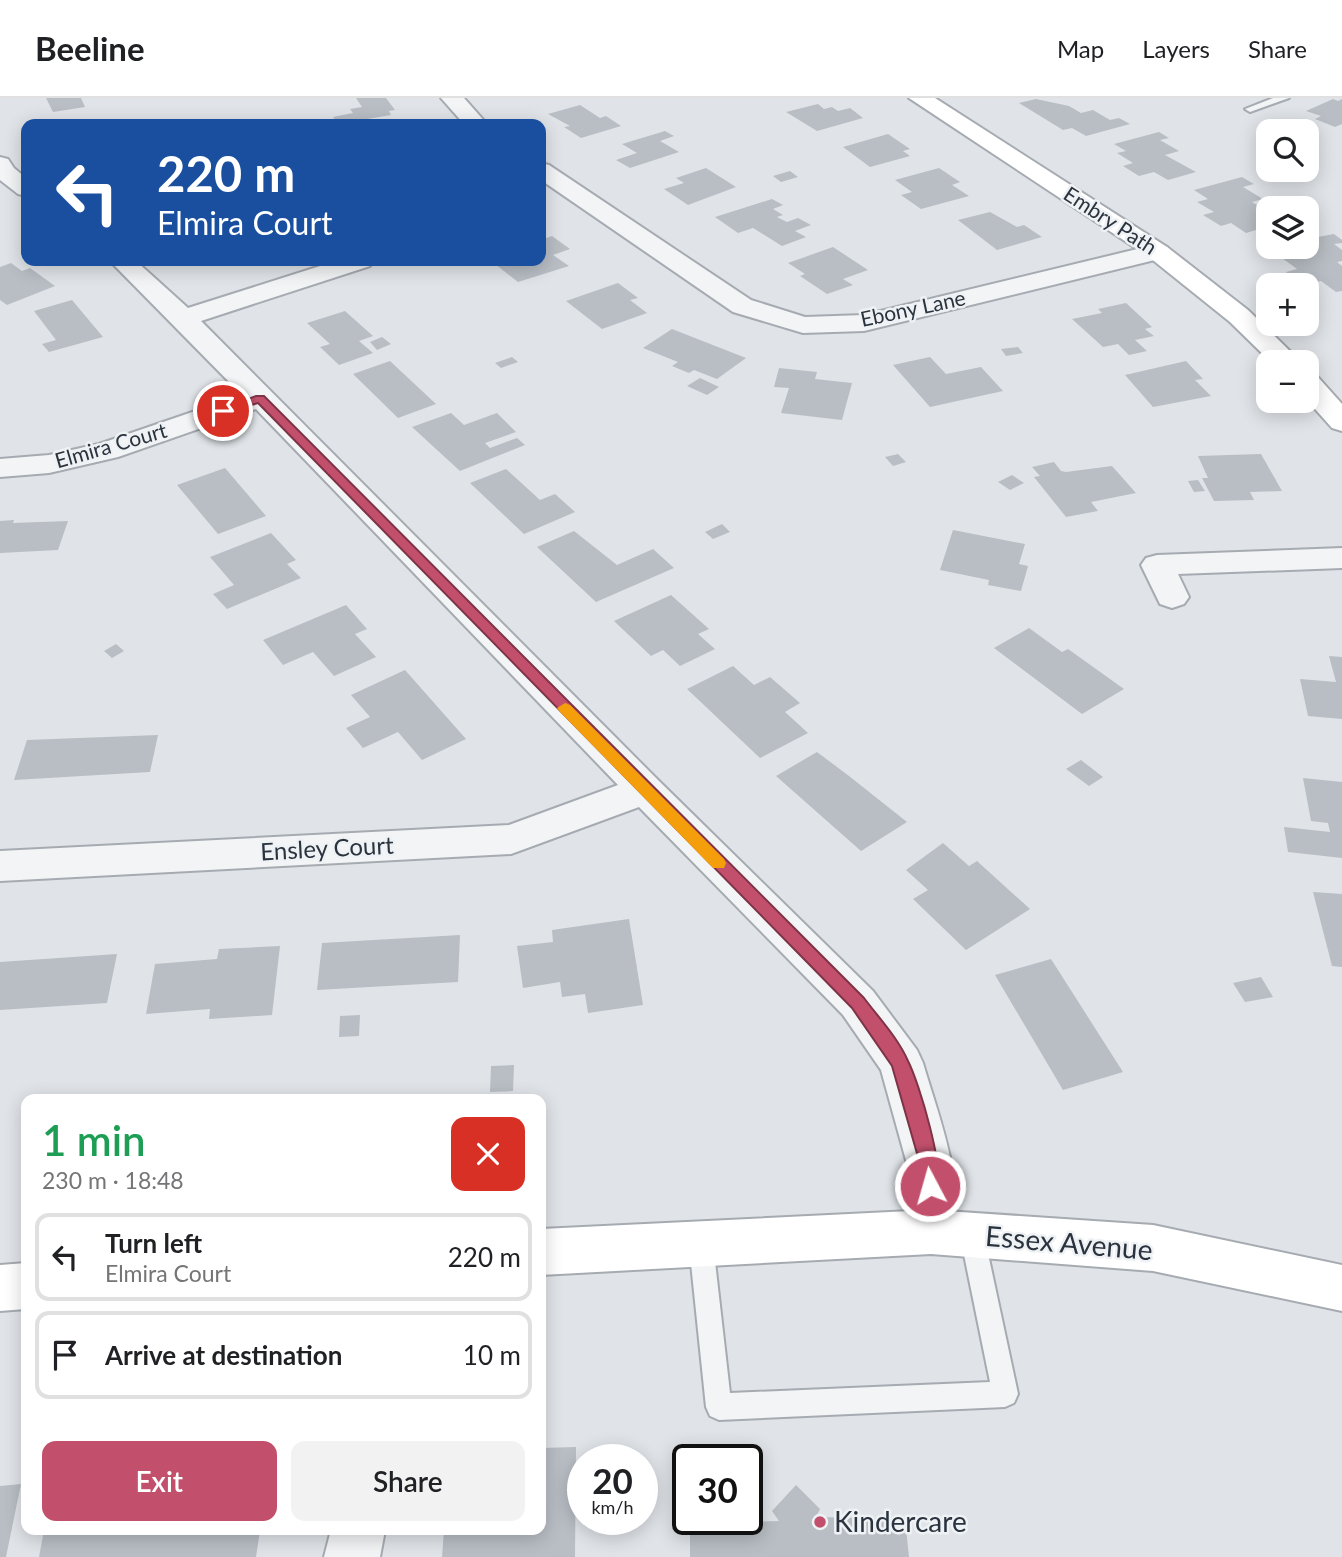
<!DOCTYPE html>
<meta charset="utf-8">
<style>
body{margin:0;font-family:Lato,sans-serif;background:#f2f2f2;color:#202124;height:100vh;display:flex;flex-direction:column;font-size:26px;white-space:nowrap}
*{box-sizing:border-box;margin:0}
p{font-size:23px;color:#757577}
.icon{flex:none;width:38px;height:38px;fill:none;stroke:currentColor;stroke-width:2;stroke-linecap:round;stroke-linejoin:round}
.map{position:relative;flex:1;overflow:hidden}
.panel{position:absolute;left:21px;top:996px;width:525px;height:441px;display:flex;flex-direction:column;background:#fff;border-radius:14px;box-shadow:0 4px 18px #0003}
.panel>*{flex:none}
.banner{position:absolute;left:21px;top:21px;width:525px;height:147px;border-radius:14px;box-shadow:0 4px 18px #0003;background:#1a4fa0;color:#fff;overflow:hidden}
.controls{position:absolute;left:1256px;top:21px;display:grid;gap:14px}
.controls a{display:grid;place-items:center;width:63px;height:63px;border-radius:14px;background:#fff;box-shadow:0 4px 18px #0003;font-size:35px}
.speed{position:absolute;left:567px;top:1346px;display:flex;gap:14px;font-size:35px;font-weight:700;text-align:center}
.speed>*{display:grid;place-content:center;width:91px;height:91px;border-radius:50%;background:#fff;box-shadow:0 4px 18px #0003;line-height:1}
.speed small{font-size:18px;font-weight:400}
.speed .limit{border:4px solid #111;border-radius:10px;background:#fff;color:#111}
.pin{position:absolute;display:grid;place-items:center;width:60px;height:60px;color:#fff;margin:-30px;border:4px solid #fff;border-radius:50%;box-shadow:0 2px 7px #0007}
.me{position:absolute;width:77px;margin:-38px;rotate:354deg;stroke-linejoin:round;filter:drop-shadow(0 0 5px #0008)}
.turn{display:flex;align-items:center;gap:24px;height:147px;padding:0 21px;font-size:32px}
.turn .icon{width:91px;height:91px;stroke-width:2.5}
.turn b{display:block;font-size:49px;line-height:60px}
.round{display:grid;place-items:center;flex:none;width:74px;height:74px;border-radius:14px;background:#f2f2f2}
.summary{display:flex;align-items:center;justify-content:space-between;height:119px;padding:0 21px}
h1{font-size:42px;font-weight:600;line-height:52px;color:#1e9e55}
.action{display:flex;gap:14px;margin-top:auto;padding:14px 21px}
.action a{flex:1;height:80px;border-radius:14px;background:#c2506c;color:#fff;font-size:28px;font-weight:600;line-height:80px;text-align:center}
.action a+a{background:#f2f2f2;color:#202124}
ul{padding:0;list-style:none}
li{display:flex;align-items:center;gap:21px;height:88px;margin:0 14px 10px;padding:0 7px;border:4px solid #e0e0e0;border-radius:14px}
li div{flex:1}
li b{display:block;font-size:26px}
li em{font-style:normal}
header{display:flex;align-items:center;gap:42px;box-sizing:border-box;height:98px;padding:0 35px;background:#fff;border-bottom:2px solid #e0e0e0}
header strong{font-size:33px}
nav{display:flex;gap:38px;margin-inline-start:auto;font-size:24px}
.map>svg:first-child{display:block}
.building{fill:#b8bec4}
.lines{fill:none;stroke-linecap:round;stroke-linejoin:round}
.lane-casing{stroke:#a6abb2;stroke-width:4}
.street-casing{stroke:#a6abb2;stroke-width:4}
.secondary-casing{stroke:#a6abb2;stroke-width:4}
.lane{fill:#f2f4f6;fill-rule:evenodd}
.street{fill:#f2f4f6;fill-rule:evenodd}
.secondary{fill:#fff;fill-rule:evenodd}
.route{fill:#c2506c;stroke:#7e3446;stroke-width:2}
.slow{fill:#f59e0b}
.poi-dot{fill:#c2506c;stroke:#eff2f5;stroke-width:2.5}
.labels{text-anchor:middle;stroke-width:5;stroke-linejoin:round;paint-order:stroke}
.far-street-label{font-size:21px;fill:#2a333e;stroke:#eff2f5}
.street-label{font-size:24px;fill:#2a333e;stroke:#eff2f5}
.near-street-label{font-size:28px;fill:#2a333e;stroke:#eff2f5}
.near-poi-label{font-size:28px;fill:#2a333e;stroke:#eff2f5;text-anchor:start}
</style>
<header>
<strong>Beeline</strong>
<nav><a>Map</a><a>Layers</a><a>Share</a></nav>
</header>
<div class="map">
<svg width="1342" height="1459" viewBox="0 0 1342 1459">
<rect width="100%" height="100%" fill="#e0e4e8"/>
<path class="building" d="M46 0H81L85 9 53 14Z
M356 0H386L395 12 389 13 391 17 338 26 333 19 353 15 350 11 362 9Z
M1036 1 1069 8 1081 15 1093 12 1110 22 1119 20 1130 26 1086 38 1072 30 1063 32 1019 5Z
M1333 1 1338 3 1342 1V26L1335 29 1315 21 1321 18 1306 13Z
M818 6 824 11 832 9 838 13 850 10 863 20 817 33 786 14Z
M580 7 600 20 606 18 621 28 581 40 564 29 570 28 548 16Z
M665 33 674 38 660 43 679 54 630 70 616 62 637 55 622 46Z
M1159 34 1169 40 1160 42 1179 53 1165 57 1196 74 1168 82 1154 74 1139 78 1123 68 1133 65 1117 55 1126 53 1114 46Z
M888 36 910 51 903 53 910 58 870 69 843 49Z
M706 70 736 89 688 107 664 91 684 85 676 80Z
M939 70 960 84 952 87 969 98 921 111 901 97 912 94 895 82Z
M790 73 798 79 781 84 773 78Z
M1242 79 1254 86 1243 89 1263 101 1252 104 1269 114V128L1246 135 1231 125 1221 128 1203 117 1214 114 1197 104 1208 101 1194 92Z
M772 101 783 107 773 111 783 117 777 119 787 124 798 120 811 127 795 133 806 139 782 148 753 130 738 135 715 119Z
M990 114 1017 129 1024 127 1042 139 997 152 958 122Z
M1334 136 1342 142V145L1334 146 1342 152V163L1337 164 1342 168V193L1336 194 1321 183 1303 187 1286 174 1297 171 1282 160 1295 157 1283 149H1307V141Z
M552 138 570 151 553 157 569 168 518 184 491 163H541V142Z
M833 149 868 172 843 181 853 187 827 196 800 178 805 176 788 165Z
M11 165 22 173 30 170 55 188 7 207 0 202V169Z
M618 185 638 200 630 202 647 215 602 231 566 203Z
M72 202 103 239 49 254 42 246 56 242 34 213Z
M1126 205 1152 229 1145 231 1154 238 1135 242 1147 253 1129 257 1118 246 1103 249 1072 221 1102 215 1098 211Z
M345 213 373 238 359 243 373 255 339 267 320 249 330 246 307 225Z
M672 231 746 260 717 281 694 272 689 275 672 268 678 264 643 250Z
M382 239 391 246 377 252 370 244Z
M1018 249 1023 255 1006 258 1001 251Z
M512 259 518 264 501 270 495 265Z
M930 259 946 276 981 269 1003 293 930 309 893 267Z
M390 263 436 306 398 320 353 276Z
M1186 263 1203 281 1195 282 1211 298 1153 309 1125 277Z
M779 270 817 274 815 281 852 285 842 322 781 315 789 290 774 289Z
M700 280 719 289 707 297 687 288Z
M451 315 464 327 497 315 516 334 485 345 490 350 517 340 525 347 460 373 412 329Z
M898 356 906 364 893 368 885 359Z
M1261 356 1282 393 1250 394 1254 402 1214 403 1202 380H1208L1198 358Z
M1054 364 1061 373 1066 374 1112 368 1136 395 1091 404 1098 413 1066 419 1034 379 1040 378 1032 369Z
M225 370 266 418 218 436 177 387Z
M506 371 540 402 555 396 575 414 524 436 470 385Z
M1012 377 1024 385 1010 392 998 384Z
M1198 382 1205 393 1194 394 1188 383Z
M14 422 13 425 68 423 58 452 0 455V423Z
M722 426 730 434 713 441 705 434Z
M953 432 1025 446 1019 466 1028 468 1021 493 988 487 989 482 940 472Z
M574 433 617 467 653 451 674 470 596 504 537 449Z
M271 435 296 462 287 466 301 480 227 511 213 496 234 487 210 459Z
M671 497 709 531 698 536 715 551 680 568 663 552 651 558 614 523Z
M346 507 367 531 355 536 376 559 334 578 313 554 283 567 263 542Z
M1029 530 1062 554 1068 551 1124 591 1082 616 994 550Z
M116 546 124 553 112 560 104 553Z
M1329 558 1342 559V621L1308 618 1300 581 1336 584Z
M733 568 754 587 770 579 800 605 785 614 808 635 760 660 687 591Z
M405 572 466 641 422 662 398 634 363 650 346 630 370 619 351 597Z
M158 637 150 674 14 682 27 642Z
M817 654 849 678 907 724 861 753 776 678Z
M1081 662 1103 679 1089 688 1066 671Z
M1303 680 1342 684V760L1288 754 1284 729 1330 734 1328 725 1311 723Z
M943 745 969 768 977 763 1030 811 966 852 913 801 928 792 906 772Z
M1313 794 1342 796V869L1332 868Z
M629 821 643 907 588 915 585 896 562 899 560 884 523 890 517 848 553 844 552 832Z
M460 837 458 884 317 892 322 845Z
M280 848 272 917 209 921 210 911 146 916 155 866 217 861 219 851Z
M117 856 107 905 0 912V864Z
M1051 861 1123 974 1063 992 995 877Z
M1261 879 1273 899 1245 904 1233 885Z
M360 917 359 938 339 939 340 918Z
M514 967 513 993 490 994 491 968Z
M576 1349 575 1459H442L444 1432H541V1350Z
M21 1386 6 1459H0V1388Z
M796 1387 820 1411 816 1419 905 1421 909 1459H690V1425L779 1423 772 1413Z
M44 1432H260L256 1459H39Z"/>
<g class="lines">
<defs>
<path id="lane" d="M1273 0H1289L1250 14 1245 11Z
M972 1126 980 1129 984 1137 1018 1296 1014 1305 1005 1309 719 1322 710 1318 706 1309 689 1146 692 1138 701 1135 710 1138 713 1146 730 1295 990 1284 960 1137 964 1129Z"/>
<path id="street" d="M441 0H464L487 26H464Z
M0 59 8 61 14 70 26 80V98L18 96 0 82Z
M541 65 549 67 751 202 805 219 864 217 1158 146 1167 149 1171 154 1167 159 864 233 803 235 733 214 541 82Z
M110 163H136L188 210 336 163H373L370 168 201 223 658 682 873 893 917 952 923 965C938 1017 971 1098 948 1150L931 1156 914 1150 907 1134V1066L881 972 843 917 639 709 511 756 0 783V753L509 727 618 687 256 311 118 359 49 375 0 379V361L49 357 99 346 242 297Z
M1342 450V470L1178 476 1189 499 1184 506 1172 510 1160 506 1141 467 1146 460 1157 457Z
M331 1432H385L380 1459H324Z"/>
<path id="secondary" d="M909 0H935L1167 149 1248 212 1301 264H1271L1230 224 1149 159Z
M1307 276 1317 278 1342 306V333L1332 330 1307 302Z
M931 1112 1153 1127 1342 1167V1213L1153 1173 931 1156 541 1177V1131Z
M26 1165V1211L0 1213V1167Z"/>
</defs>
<use href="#lane" class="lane-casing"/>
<use href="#street" class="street-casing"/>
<use href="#secondary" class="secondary-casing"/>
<use href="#lane" class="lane"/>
<use href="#street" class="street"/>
<use href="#secondary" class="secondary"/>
</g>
<path class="route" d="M256 298H264L864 900C879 920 898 940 908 963 919 984 946 1075 937 1095L930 1097 923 1095 921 1088 920 1066 892 968 852 910 258 305 223 316 218 313Z"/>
<path class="slow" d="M565 605 570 607 724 761 726 765 724 770H713L560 614 557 610Z"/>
<circle class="poi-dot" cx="820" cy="1424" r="7"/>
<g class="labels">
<g class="far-street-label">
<text transform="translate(1110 123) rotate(33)" y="7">Embry Path</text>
<text transform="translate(913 211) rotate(-12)" y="7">Ebony Lane</text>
<text transform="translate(111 348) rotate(-16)" y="7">Elmira Court</text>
</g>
<g class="street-label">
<text transform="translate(327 751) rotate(-3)" y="8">Ensley Court</text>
</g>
<g class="near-street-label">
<text transform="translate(1069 1145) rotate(5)" y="10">Essex Avenue</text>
</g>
<g class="near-poi-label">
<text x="834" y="1434">Kindercare</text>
</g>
</g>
</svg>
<div class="controls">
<a><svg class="icon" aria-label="search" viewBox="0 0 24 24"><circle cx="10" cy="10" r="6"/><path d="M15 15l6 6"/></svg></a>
<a><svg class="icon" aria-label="layers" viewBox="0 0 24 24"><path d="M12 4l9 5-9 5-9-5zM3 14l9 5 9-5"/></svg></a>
<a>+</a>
<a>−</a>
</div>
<div class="speed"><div>20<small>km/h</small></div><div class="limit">30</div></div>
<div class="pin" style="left:223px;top:313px;background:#d93025"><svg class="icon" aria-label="arrive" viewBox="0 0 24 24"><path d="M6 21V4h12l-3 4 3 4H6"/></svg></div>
<svg class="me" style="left:930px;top:1088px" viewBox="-20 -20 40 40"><circle r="17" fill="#c2506c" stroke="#fff" stroke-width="3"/><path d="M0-11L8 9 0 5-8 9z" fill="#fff"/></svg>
<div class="banner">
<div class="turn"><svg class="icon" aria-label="left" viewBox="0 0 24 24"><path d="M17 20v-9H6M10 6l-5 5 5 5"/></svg><div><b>220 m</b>Elmira Court</div></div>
</div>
<section class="panel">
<div class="summary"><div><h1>1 min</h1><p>230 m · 18:48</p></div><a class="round" style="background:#d93025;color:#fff"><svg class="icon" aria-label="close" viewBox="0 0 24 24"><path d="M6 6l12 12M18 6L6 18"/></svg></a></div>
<ul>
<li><svg class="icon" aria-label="left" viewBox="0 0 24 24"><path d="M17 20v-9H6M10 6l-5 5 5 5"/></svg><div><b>Turn left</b><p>Elmira Court</p></div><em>220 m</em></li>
<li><svg class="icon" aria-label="arrive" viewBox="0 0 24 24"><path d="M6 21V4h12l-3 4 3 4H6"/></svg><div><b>Arrive at destination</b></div><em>10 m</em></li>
</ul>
<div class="action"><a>Exit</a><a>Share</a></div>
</section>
</div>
